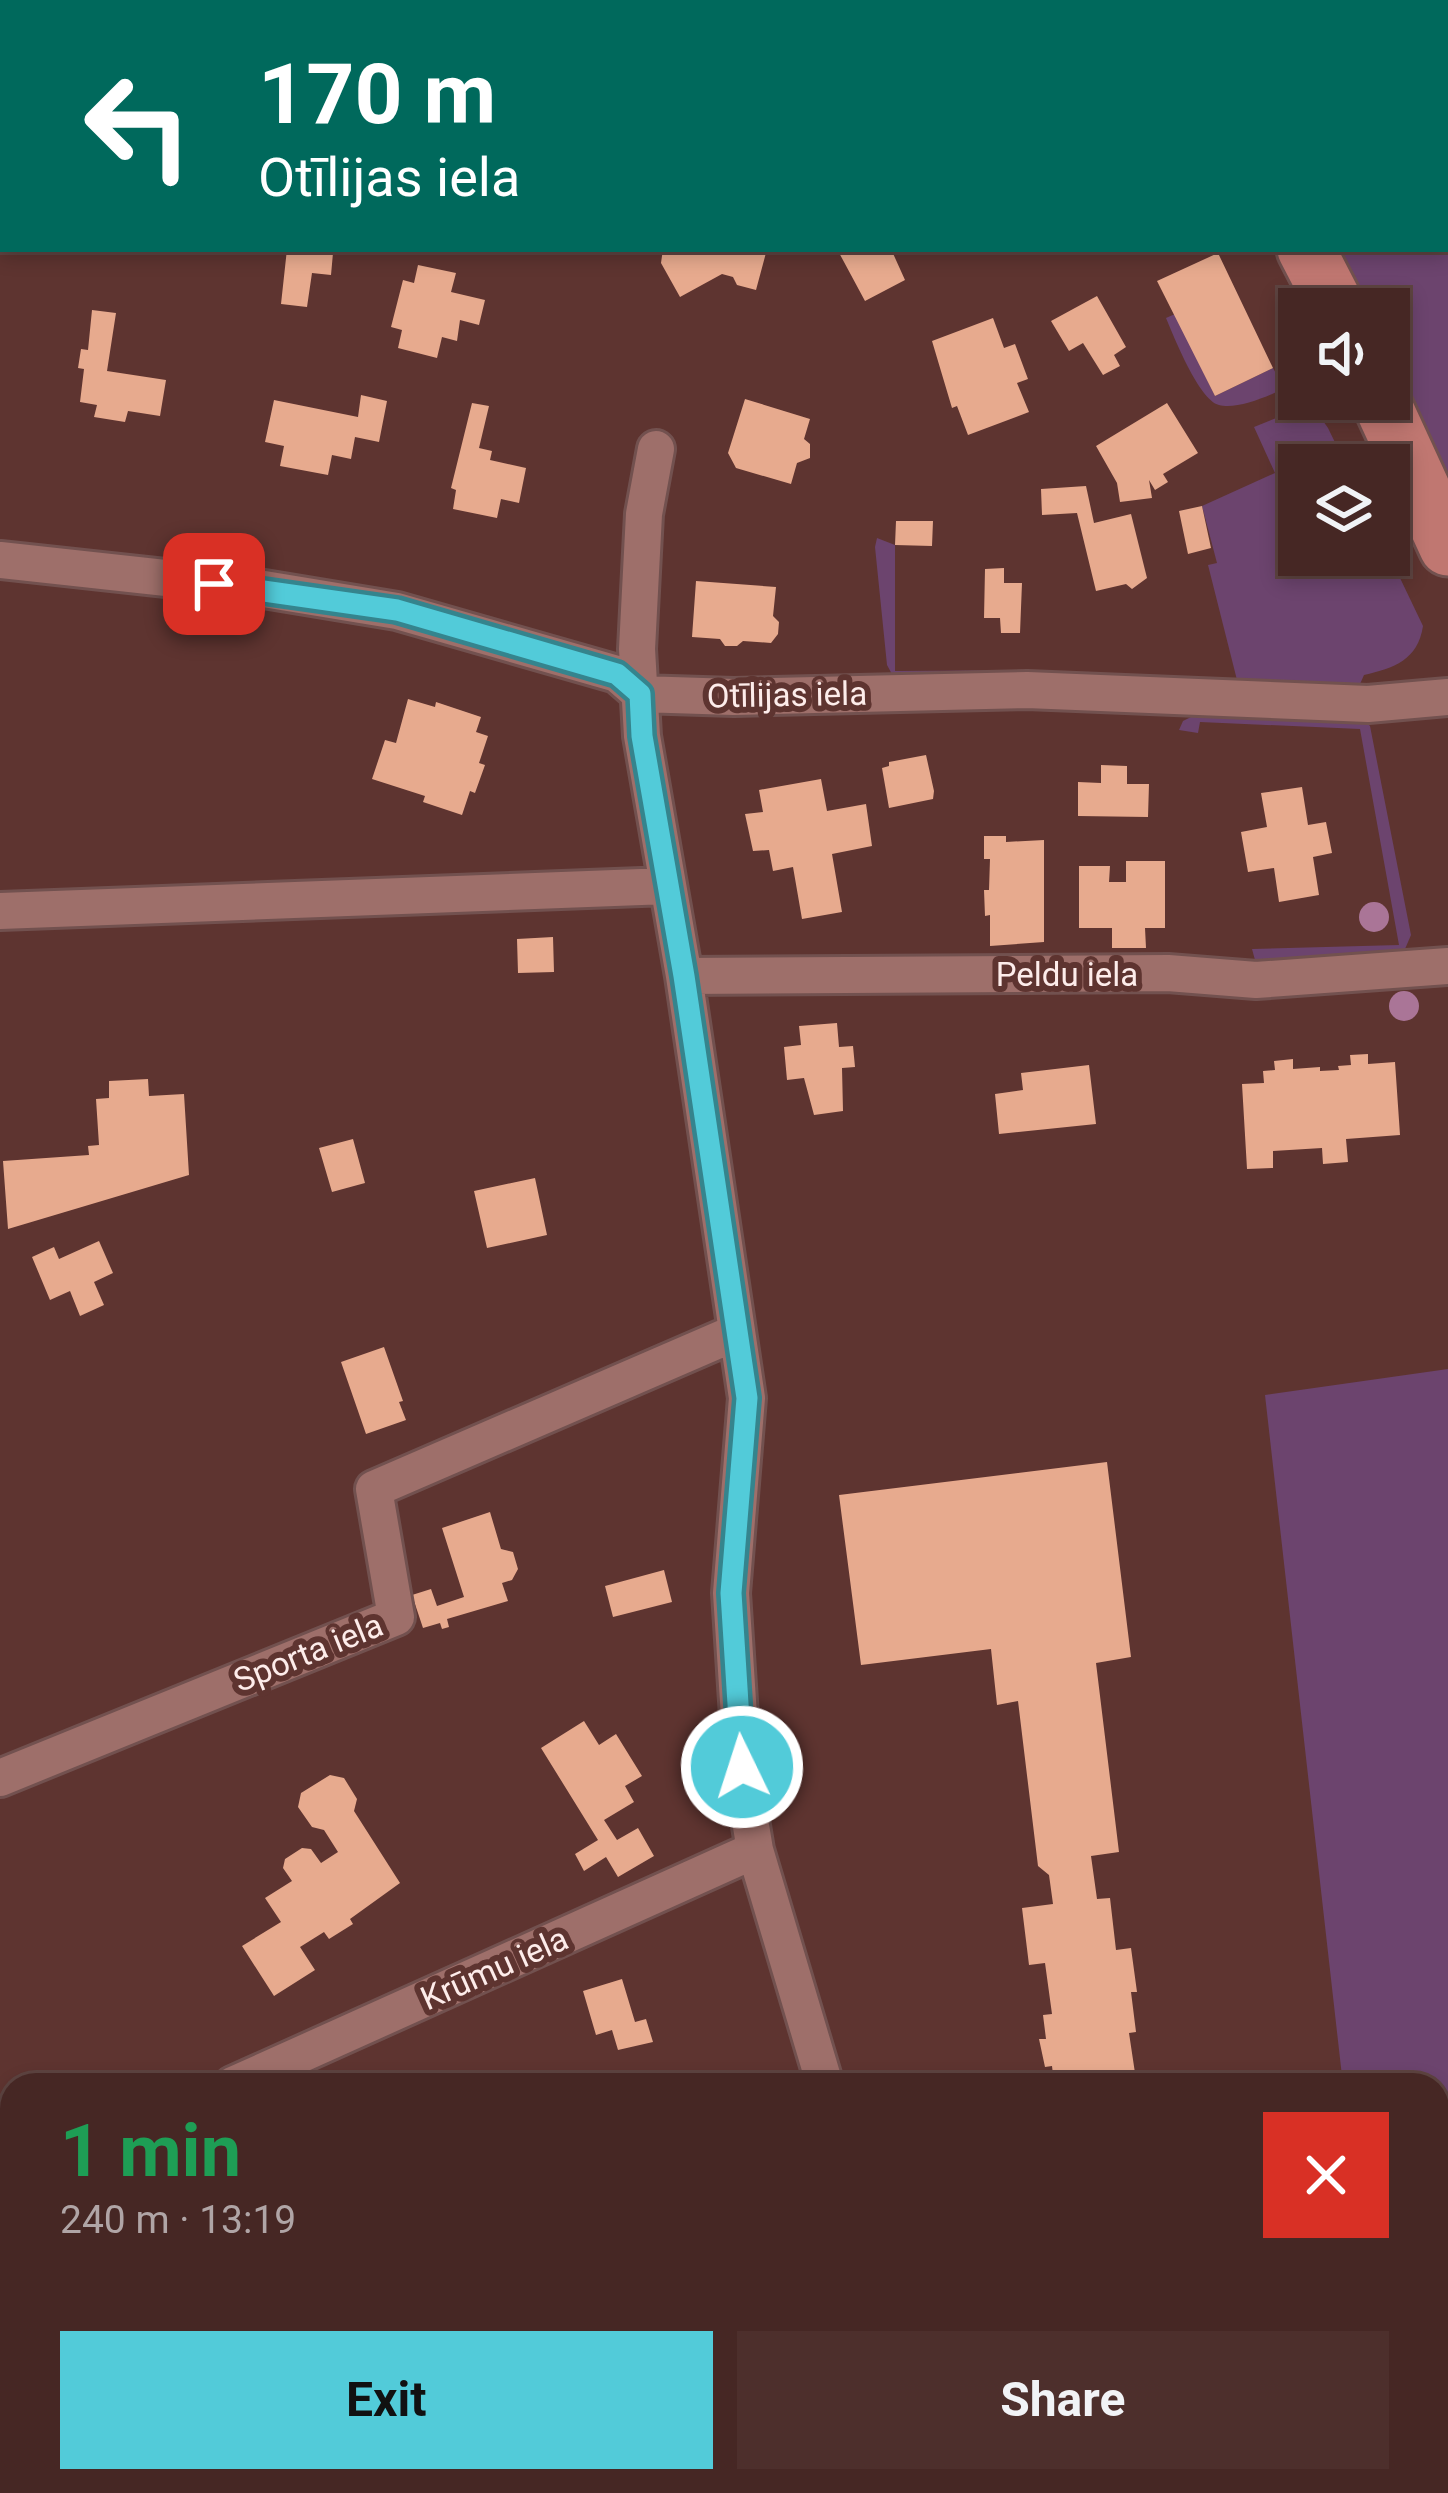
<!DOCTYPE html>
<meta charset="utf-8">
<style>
body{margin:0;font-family:Roboto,sans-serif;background:#4d2f2c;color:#f1f3f6;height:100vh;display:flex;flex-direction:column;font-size:45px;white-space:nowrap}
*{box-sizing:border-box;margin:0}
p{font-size:39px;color:#b0a5a6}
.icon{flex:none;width:66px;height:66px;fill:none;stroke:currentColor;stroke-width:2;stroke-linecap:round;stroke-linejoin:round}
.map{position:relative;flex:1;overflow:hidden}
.drawer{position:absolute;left:0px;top:2073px;width:1449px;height:420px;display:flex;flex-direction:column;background:#462724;border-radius:36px 36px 0 0;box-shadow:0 6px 18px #0003,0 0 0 3px #5e4441}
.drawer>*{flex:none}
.banner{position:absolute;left:0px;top:0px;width:1449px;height:252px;box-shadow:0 6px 18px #0003,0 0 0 3px #5e4441;background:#00695c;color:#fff;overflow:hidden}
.fabs{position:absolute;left:1278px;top:288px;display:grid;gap:24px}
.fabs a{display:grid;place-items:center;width:132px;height:132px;border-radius:0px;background:#462724;box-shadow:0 6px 18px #0003,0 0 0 3px #5e4441;font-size:60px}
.pin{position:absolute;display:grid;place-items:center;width:102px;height:102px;color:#fff;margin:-51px;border-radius:24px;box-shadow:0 6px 18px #0006}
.me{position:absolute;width:132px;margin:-66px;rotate:356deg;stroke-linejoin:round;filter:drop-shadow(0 0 9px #0008)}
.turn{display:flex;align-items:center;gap:42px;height:252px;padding:0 60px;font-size:54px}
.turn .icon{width:156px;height:156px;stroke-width:2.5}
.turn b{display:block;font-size:84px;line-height:102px}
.round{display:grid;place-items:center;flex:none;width:126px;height:126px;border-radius:0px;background:#4d2f2c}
.head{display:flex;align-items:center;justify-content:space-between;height:204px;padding:0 60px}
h1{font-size:72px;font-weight:700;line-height:90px;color:#1e9e55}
.action{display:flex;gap:24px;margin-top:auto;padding:24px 60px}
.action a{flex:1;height:138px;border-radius:0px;background:#52cbd9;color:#111;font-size:48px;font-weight:700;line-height:138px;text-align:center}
.action a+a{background:#4d2f2c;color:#f1f3f6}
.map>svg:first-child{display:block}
.green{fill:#6c446e}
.building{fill:#e7aa8e}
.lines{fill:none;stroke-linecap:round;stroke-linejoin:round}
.street-casing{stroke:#72514f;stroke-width:42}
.primary-casing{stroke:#72514f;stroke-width:63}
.street{stroke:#9e6f6a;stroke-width:36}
.primary{stroke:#c07771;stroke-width:57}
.tree{fill:#aa7597}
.route-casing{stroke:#35848d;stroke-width:30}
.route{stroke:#52cbd9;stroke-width:21}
.labels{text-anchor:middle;stroke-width:12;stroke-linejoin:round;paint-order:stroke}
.street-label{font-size:33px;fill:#fdecea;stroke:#5e3430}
</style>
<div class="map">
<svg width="1448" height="2493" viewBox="0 0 1448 2493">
<rect width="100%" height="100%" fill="#5e3430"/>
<path class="green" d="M1199 0H1448V486L1389 359V309H1365L1334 249H1446V3H1200Z
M1175 314 1215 396 1273 368 1278 377 1299 369V380C1282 391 1239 411 1219 405 1199 400 1174 337 1166 318Z
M1306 406 1314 408 1328 428 1346 465H1299V555H1389L1423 626C1418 660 1394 668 1364 675L1360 684 1237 680 1208 565 1217 563 1202 506 1275 473 1254 427Z
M877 538 895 545V671L1052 670 1053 675 893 676 887 665 875 547Z
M1191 717 1364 720 1370 726 1411 935 1405 949 1395 954 1255 960 1252 949 1399 945 1360 729 1200 722 1198 733 1179 730 1183 721Z
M1448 1369V2348L1437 2352V2085H1343L1265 1395Z
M0 2267 12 2301V2481H405L427 2493H0Z"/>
<path class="building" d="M287 249H355V255L333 253 331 275 312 273 307 307 281 304Z
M663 249H767L756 290 737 285 733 277 722 274 680 297 661 263Z
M837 249H891L905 280 865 301Z
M1218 253 1273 368 1215 396 1157 281Z
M418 265 456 273 451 292 485 300 479 325 460 320 457 341 442 337 437 358 398 348 402 330 391 327 403 280 414 283Z
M1097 296 1126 347 1114 355 1120 366 1103 375 1083 343 1069 351 1051 321Z
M92 310 116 313 107 371 166 380 160 416 128 411 125 422 94 417 97 405 80 402 84 369 78 368 81 349 88 350Z
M993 318 1004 348 1015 344 1028 379 1017 383 1029 412 968 435 957 406 952 408 932 341Z
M361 395 387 401 379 442 355 437 351 459 332 455 328 475 280 466 284 446 265 442 274 400 358 417Z
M745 399 810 419 804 439 810 444V458L797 463 791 484 736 468 728 453Z
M472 403 489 406 479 448 492 451 490 460 526 468 519 503 501 499 497 518 453 509 456 490 451 488Z
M1167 403 1198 453 1163 474 1168 482 1155 490 1149 480 1152 498 1120 502 1117 483 1096 446Z
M1086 486 1094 523 1131 514 1147 578 1132 589 1126 584 1096 591 1077 513 1042 515 1041 489Z
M1202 506 1211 548 1188 554 1179 511Z
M896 521H933L932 546 895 545Z
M1004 568V583H1022L1020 633H1001L1000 618H984L985 569Z
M696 581 776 587 773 616 779 622 778 634 771 643 743 641 737 646H725L720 639 692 637Z
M408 699 435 707 436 702 481 717 476 732 488 736 479 763 485 765 475 793 470 791 462 815 423 802 425 796 372 779 385 740 396 743Z
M926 755 934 791 933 799 889 808 882 768 889 766V762Z
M1101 765 1127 766V784H1149L1148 817 1078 816V782L1101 783Z
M821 779 827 811 866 804 872 846 832 854 842 912 802 919 793 867 773 871 769 850 753 851 745 814 763 812 759 790Z
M1302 787 1308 825 1326 822 1332 853 1313 857 1319 895 1279 902 1274 868 1248 872 1241 832 1267 827 1261 793Z
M984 836H1006V842L1044 840V942L990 946V915L985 916 984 890H989L990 859H984Z
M1126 861H1165V928H1145L1146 948H1112V928H1079V866H1110L1109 882H1126Z
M553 937 554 972 518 973 517 939Z
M837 1023 839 1047 853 1046 855 1067 842 1068 843 1111 814 1115 804 1078 787 1080 784 1047 801 1045 799 1026Z
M1368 1054V1064L1395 1062 1400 1135 1346 1139 1348 1162 1323 1164 1322 1148 1273 1151V1168L1247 1169 1242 1084 1264 1083 1263 1071 1275 1070 1274 1061 1293 1059V1069L1320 1067V1071L1339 1070 1338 1066 1351 1065 1350 1055Z
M1089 1065 1096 1124 999 1134 995 1094 1023 1090 1021 1073Z
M148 1079 149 1096 184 1094 189 1175 8 1229 3 1161 89 1155 88 1146 99 1145 96 1099 109 1098V1081Z
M353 1139 365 1183 332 1192 319 1148Z
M535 1178 547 1235 487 1248 474 1191Z
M99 1241 113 1273 94 1282 104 1305 80 1316 70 1291 50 1300 32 1257 54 1247 59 1259Z
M384 1347 403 1401 399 1402 406 1420 366 1434 341 1362Z
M1107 1462 1131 1657 1096 1663 1119 1852 1091 1856 1097 1899 1110 1898 1116 1950 1131 1948 1137 1992H1131L1136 2032 1129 2033 1135 2073 1054 2083 1052 2066 1045 2067 1039 2039H1046L1043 2015 1052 2014 1045 1963 1029 1965 1022 1908 1053 1904 1049 1875 1038 1866 1018 1701 997 1705 991 1649 861 1665 839 1495Z
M490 1512 501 1549 513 1552 518 1569 512 1580 502 1583 508 1601 447 1619 449 1627 442 1629 440 1623 423 1628 412 1595 431 1589 437 1606 464 1597 442 1528Z
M664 1570 672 1602 613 1617 605 1586Z
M584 1721 599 1745 616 1734 642 1776 625 1786 634 1802 604 1820 617 1840 638 1828 654 1856 618 1877 606 1857 584 1871 575 1854 598 1840 541 1748Z
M330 1775 344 1778 357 1799 354 1811 400 1883 350 1919 353 1924 329 1939 324 1932 300 1947 315 1970 274 1996 242 1946 281 1922 265 1898 292 1881 283 1868 285 1859 302 1848 311 1849 321 1863 338 1852 324 1830 312 1827 298 1807 301 1793Z
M622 1979 635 2022 646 2019 653 2042 618 2050 612 2030 596 2035 583 1991Z"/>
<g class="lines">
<defs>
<path id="street" d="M656 449 644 514 637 649 642 736 684 976 747 1398 731 1593 743 1778 755 1850 825 2085
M0 560 258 588 397 611 617 674 640 694 734 697 1027 690 1368 704 1448 697
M0 911 668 886
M684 976 1168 973 1256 980 1448 966
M0 1778 396 1617 374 1489 737 1332
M233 2085 755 1850
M0 2189 12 2184
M1437 2421 1448 2418
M944 2481 948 2493
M1104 2493 1180 2481
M1265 2493 1266 2481"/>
<path id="primary" d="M1170 0 1172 3
M1306 249 1337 309
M1380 399 1448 547"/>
</defs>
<use href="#street" class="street-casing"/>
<use href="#primary" class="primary-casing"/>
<use href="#street" class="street"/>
<use href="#primary" class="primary"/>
</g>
<g class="tree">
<circle cx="1374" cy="917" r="15"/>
<circle cx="1404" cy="1006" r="15"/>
</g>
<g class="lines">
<defs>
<path id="route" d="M214 584 397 610 617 674 640 694 642 736 684 976 747 1398 731 1593 742 1767"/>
</defs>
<use href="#route" class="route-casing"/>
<use href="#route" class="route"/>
</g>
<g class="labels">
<g class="street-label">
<text transform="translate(787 694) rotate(-1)" y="12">Otīlijas iela</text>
<text x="1067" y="986">Peldu iela</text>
<text transform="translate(308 1652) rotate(-22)" y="12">Sporta iela</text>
<text transform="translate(494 1968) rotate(-24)" y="12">Krūmu iela</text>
</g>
</g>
</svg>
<div class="fabs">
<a><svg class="icon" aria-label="sound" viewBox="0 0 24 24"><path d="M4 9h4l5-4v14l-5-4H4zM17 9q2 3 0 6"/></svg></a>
<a><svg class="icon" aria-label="layers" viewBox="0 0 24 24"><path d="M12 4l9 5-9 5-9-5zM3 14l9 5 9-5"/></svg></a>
</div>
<div class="pin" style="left:214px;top:584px;background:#d93025"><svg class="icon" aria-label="arrive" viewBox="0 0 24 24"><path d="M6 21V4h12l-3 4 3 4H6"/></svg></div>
<svg class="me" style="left:742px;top:1767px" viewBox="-20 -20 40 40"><circle r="17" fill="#52cbd9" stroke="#fff" stroke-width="3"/><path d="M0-11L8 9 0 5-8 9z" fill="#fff"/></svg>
<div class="banner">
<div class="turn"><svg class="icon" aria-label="left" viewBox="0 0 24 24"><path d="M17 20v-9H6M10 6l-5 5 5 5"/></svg><div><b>170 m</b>Otīlijas iela</div></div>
</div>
<section class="drawer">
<div class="head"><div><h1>1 min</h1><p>240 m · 13:19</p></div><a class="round" style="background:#d93025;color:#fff"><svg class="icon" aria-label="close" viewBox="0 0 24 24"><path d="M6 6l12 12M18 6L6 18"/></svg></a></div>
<div class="action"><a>Exit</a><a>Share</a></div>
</section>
</div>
